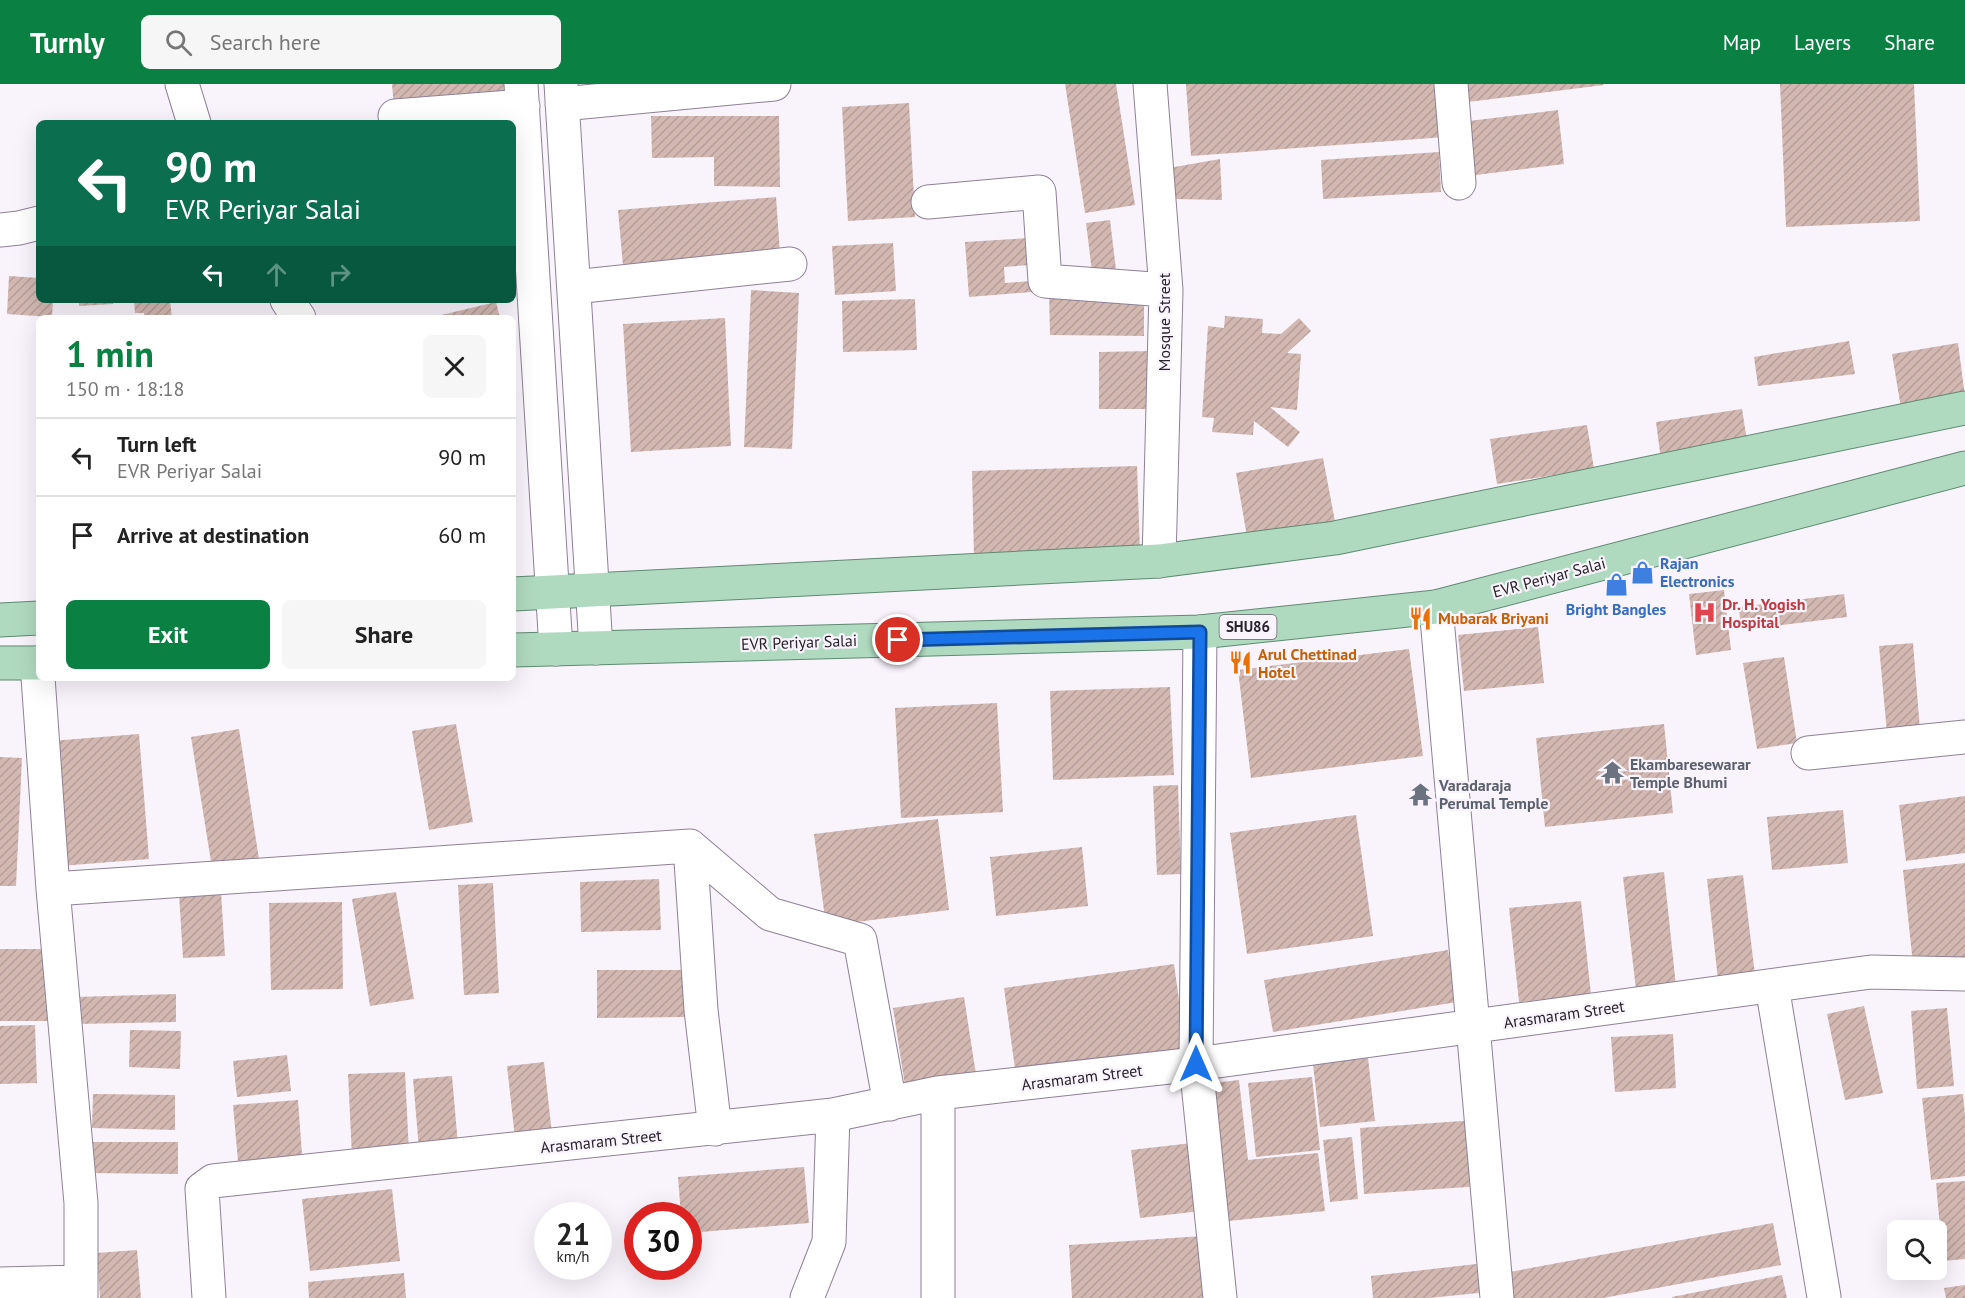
<!DOCTYPE html>
<meta charset="utf-8">
<style>
body{margin:0;font-family:"PT Sans",sans-serif;background:#f6f6f6;color:#222;height:100vh;display:flex;flex-direction:column;font-size:22px;white-space:nowrap}
*{box-sizing:border-box;margin:0}
p{font-size:20px;color:#767676}
.icon{flex:none;width:33px;height:33px;fill:none;stroke:currentColor;stroke-width:2;stroke-linecap:round;stroke-linejoin:round}
.map{position:relative;flex:1;overflow:hidden}
.details{position:absolute;left:36px;top:231px;width:480px;height:366px;display:flex;flex-direction:column;background:#fff;border-radius:9px;box-shadow:0 6px 24px #0002}
.details>*{flex:none}
.hud{position:absolute;left:36px;top:36px;width:480px;height:183px;border-radius:9px;box-shadow:0 6px 24px #0002;background:#0b6e4f;color:#fff;overflow:hidden}
.controls{position:absolute;left:1887px;top:1136px;display:grid;gap:12px}
.controls a{display:grid;place-items:center;width:60px;height:60px;border-radius:9px;background:#fff;box-shadow:0 6px 24px #0002;font-size:30px}
.speed{position:absolute;left:534px;top:1118px;display:flex;gap:12px;font-size:30px;font-weight:700;text-align:center}
.speed>*{display:grid;place-content:center;width:78px;height:78px;border-radius:50%;background:#fff;box-shadow:0 6px 24px #0002;line-height:1}
.speed small{font-size:15px;font-weight:400}
.speed .limit{border:9px solid #d22;background:#fff;color:#111}
.pin{position:absolute;display:grid;place-items:center;width:51px;height:51px;color:#fff;margin:-26px;border:3px solid #fff;border-radius:50%;box-shadow:0 2px 6px #0007}
.me{position:absolute;width:66px;margin:-33px;rotate:0deg;stroke-linejoin:round;filter:drop-shadow(0 0 4px #0008)}
.turn{display:flex;align-items:center;gap:21px;height:126px;padding:0 30px;font-size:27px}
.turn .icon{width:78px;height:78px;stroke-width:2.5}
.turn b{display:block;font-size:42px;line-height:51px}
.lanes{display:flex;align-items:center;height:57px;padding:0 30px;background:#0003;justify-content:center;gap:30px;direction:ltr}
.lanes .off{opacity:.35}
.round{display:grid;place-items:center;flex:none;width:63px;height:63px;border-radius:9px;background:#f6f6f6}
.summary{display:flex;align-items:center;justify-content:space-between;height:102px;padding:0 30px}
h1{font-size:36px;font-weight:700;line-height:45px;color:#0b8043}
.action{display:flex;gap:12px;margin-top:auto;padding:12px 30px}
.action a{flex:1;height:69px;border-radius:9px;background:#0b8043;color:#fff;font-size:24px;font-weight:700;line-height:69px;text-align:center}
.action a+a{background:#f6f6f6;color:#222}
ul{padding:0;list-style:none}
li{display:flex;align-items:center;gap:18px;height:78px;padding:0 30px;border-top:2px solid #e0e0e0}
li div{flex:1}
li b{display:block;font-size:22px}
li em{font-style:normal}
header{display:flex;align-items:center;gap:36px;box-sizing:border-box;height:84px;padding:0 30px;background:#0b8043;color:#fff}
header strong{font-size:28px}
nav{display:flex;gap:33px;margin-inline-start:auto;font-size:21px}
.search{width:420px;height:54px;background:#f6f6f6;display:flex;align-items:center;gap:15px;box-sizing:border-box;padding:0 21px;border-radius:9px;color:#767676;font-size:22px}
.map>svg:first-child{display:block}
.building{fill:url(#building-hatch)}
.lines{fill:none;stroke-linecap:round;stroke-linejoin:round}
.minor-casing{stroke:#8e8195;stroke-width:35}
.major-casing{stroke:#5f8a71;stroke-width:35}
.minor{stroke:#fff;stroke-width:33}
.major{stroke:#b0dac0;stroke-width:33}
.route-casing{stroke:#114b97;stroke-width:15}
.route{stroke:#1a73e8;stroke-width:10}
.labels{text-anchor:middle;stroke-width:4.5;stroke-linejoin:round;paint-order:stroke}
.shield{fill:#f9f3fc;stroke:#67616a;stroke-width:1.5}
.shield-label{font-size:15px;font-weight:bold;fill:#28232b}
.street-label{font-size:16px;fill:#28232b;stroke:#f9f3fc}
.shop-label{font-size:16px;font-weight:bold;fill:#366cbe;stroke:#f9f3fc;text-anchor:start}
.health-label{font-size:16px;font-weight:bold;fill:#be3a42;stroke:#f9f3fc;text-anchor:start}
.food-label{font-size:16px;font-weight:bold;fill:#c56008;stroke:#f9f3fc;text-anchor:start}
.worship-label{font-size:16px;font-weight:bold;fill:#5b616d;stroke:#f9f3fc;text-anchor:start}
</style>
<header>
<strong>Turnly</strong>
<div class="search"><svg class="icon" aria-label="search" viewBox="0 0 24 24"><circle cx="10" cy="10" r="6"/><path d="M15 15l6 6"/></svg>Search here</div>
<nav><a>Map</a><a>Layers</a><a>Share</a></nav>
</header>
<div class="map">
<svg width="1965" height="1214" viewBox="0 0 1965 1214">
<defs>
<pattern id="building-hatch" width="6" height="6" patternUnits="userSpaceOnUse" patternTransform="scale(1.5)"><rect width="6" height="6" fill="#d3b8b2"/><path d="M-1 1l2-2M0 6l6-6M5 7l2-2" fill="none" stroke="#b59e99"/></pattern>
</defs>
<rect width="100%" height="100%" fill="#f9f3fc"/>
<path class="building" d="M392 0H508L509 14 394 24Z
M1065 0H1116L1135 121 1085 129Z
M1186 0H1441L1445 53 1191 72Z
M1466 0H1603L1604 1 1468 18Z
M1780 0H1914L1920 137 1786 143Z
M909 19 915 133 848 137 842 23Z
M1558 26 1564 80 1468 92 1461 38Z
M651 32H779L780 103 714 102V73L652 74Z
M1439 68 1441 108 1323 115 1321 76Z
M1220 75 1222 116 1175 115 1169 84Z
M776 113 780 169 623 182 618 126Z
M1110 136 1117 194 1093 196 1086 139Z
M1028 154 1030 181 1004 183 1005 199 1031 197 1032 208 969 213 965 158Z
M893 159 896 207 835 211 832 162Z
M9 192 39 194V216H53L52 233 7 230Z
M751 206 799 209 792 365 744 363Z
M1049 208H1144V252L1050 251Z
M915 215 917 266 843 268 842 217Z
M79 216H113V220L79 222Z
M134 216H170L172 234H144V229H135Z
M496 218 500 234H433V233Z
M1225 232 1263 235 1262 249 1281 250 1299 234 1311 247 1287 269 1301 270 1297 326 1270 323 1300 348 1288 363 1254 337 1253 351 1212 348 1214 334 1202 333 1208 242 1224 244Z
M725 234 731 362 631 368 623 240Z
M1849 257 1855 290 1758 302 1754 273Z
M1958 259 1965 313 1901 324 1892 270Z
M1153 267 1154 325H1099V268Z
M1742 325 1748 363 1661 376 1656 338Z
M1587 341 1594 385 1497 400 1490 355Z
M1323 374 1337 448 1249 464 1236 389Z
M1137 382 1140 468 974 473 972 387Z
M1724 506 1731 566 1696 571 1689 510Z
M1844 510 1847 533 1741 546 1739 523Z
M1538 543 1544 599 1464 607 1458 551Z
M1913 559 1920 646 1887 649 1879 562Z
M1409 565 1423 672 1251 694 1238 586Z
M1784 573 1797 659 1757 665 1743 579Z
M1170 603 1174 691 1053 696 1050 607Z
M997 619 1003 728 901 734 895 624Z
M456 640 473 738 429 746 412 647Z
M1664 640 1673 729 1545 743 1536 654Z
M239 645 260 782 213 790 191 653Z
M139 650 149 775 60 782 51 657Z
M0 673 22 674 16 802H0Z
M1178 701 1181 790 1157 791 1153 702Z
M1965 712V769L1906 777 1899 721Z
M1843 726 1848 779 1772 786 1767 733Z
M1356 731 1373 852 1247 870 1230 749Z
M938 735 949 826 826 842 814 750Z
M1082 763 1088 822 996 832 990 773Z
M1965 779V874L1913 880 1903 786Z
M1664 788 1676 902 1636 906 1623 793Z
M1743 791 1755 891 1718 896 1707 795Z
M659 795 661 846 581 848 580 798Z
M493 799 499 909 464 911 458 801Z
M221 808 225 872 183 874 179 810Z
M396 808 414 915 370 922 352 815Z
M1581 817 1591 911 1519 918 1509 824Z
M342 818 343 905 271 906 269 819Z
M0 865H51V937H0Z
M1448 866 1457 918 1273 948 1264 896Z
M1174 880 1186 967 1016 992 1004 904Z
M597 886H686V933L597 934Z
M176 910V938L77 940 76 913Z
M964 913 977 997 906 1008 893 924Z
M1864 922 1883 1009 1845 1016 1827 930Z
M1947 924 1954 1002 1917 1005 1911 927Z
M35 941 37 999 0 1000V942Z
M130 946 181 947 180 985 129 983Z
M1673 950 1676 1004 1615 1008 1611 953Z
M287 971 291 1007 237 1013 233 977Z
M1368 974 1375 1037 1320 1043 1313 980Z
M544 978 553 1059 516 1063 507 982Z
M405 988 409 1069 352 1072 348 990Z
M452 992 458 1061 419 1065 413 995Z
M1312 993 1320 1066 1256 1073 1248 999Z
M1239 996 1248 1076 1318 1069 1325 1127 1219 1138 1204 1000Z
M93 1010 175 1011V1046L92 1044Z
M1963 1010 1965 1032V1092L1931 1096 1922 1014Z
M298 1016 303 1084 239 1089 233 1021Z
M1477 1036 1482 1102 1364 1110 1360 1044Z
M1352 1053 1358 1115 1330 1118 1323 1056Z
M86 1058H178V1090L86 1089Z
M1192 1059 1201 1127 1140 1134 1131 1066Z
M804 1083 809 1139 688 1149V1131H681L678 1093Z
M1965 1097V1175L1943 1177 1936 1099Z
M392 1105 400 1177 310 1187 302 1115Z
M1773 1139 1781 1181 1603 1214H1503L1499 1190Z
M1202 1152 1207 1214H1072L1069 1161Z
M137 1166 141 1214H100L97 1169Z
M1485 1179 1488 1208 1429 1214H1373L1371 1192Z
M404 1189 406 1214H309L308 1198Z
M1782 1191 1787 1214H1672V1213Z
M1965 1201V1214H1946L1944 1204Z"/>
<g class="lines">
<defs>
<path id="minor" d="M182 0 194 39
M521 0 556 565
M561 0 596 564
M1150 0 1166 206 1159 477
M1451 0 1459 99
M562 20 774 0
M395 32 523 22
M928 118 1039 108 1045 197 1166 206
M0 146 19 144 39 139
M574 203 790 180
M287 216 299 234
M1436 523 1497 1214
M1200 548 1196 980 1220 1214
M37 579 53 805 81 1119V1214
M1808 669 1965 653
M690 762 701 926 715 1045
M53 805 690 762 770 830 860 856 890 1020
M1772 902 1824 1213
M938 1009V1214
M0 1200 80 1198
M209 1214 202 1105 213 1097 833 1031 938 1009 1196 980 1871 888 1965 890
M807 1214 829 1158 833 1031"/>
<path id="major" d="M513 510 1159 477 1335 454 1965 324
M0 536 39 534
M513 566 1200 548 1436 523 1965 384
M0 579H39"/>
</defs>
<use href="#minor" class="minor-casing"/>
<use href="#major" class="major-casing"/>
<use href="#minor" class="minor"/>
<use href="#major" class="major"/>
</g>
<g class="lines">
<defs>
<path id="route" d="M898 556 1200 548 1196 980"/>
</defs>
<use href="#route" class="route-casing"/>
<use href="#route" class="route"/>
</g>
<defs>
<symbol id="shop-bare" viewBox="-9 -9 18 18"><path d="M-5-2.5h2.3a2.7 3.5 0 0 1 5.4 0H5L5.5 6h-11ZM-1.5-2.5h3a1.5 2.3 0 0 0-3 0Z" fill="#3f7fe0" stroke="#f9f3fc" stroke-width="2.5" paint-order="stroke"/></symbol>
<symbol id="hospital-bare" viewBox="-9 -9 18 18"><path d="M-5-5h3v3.5h4V-5h3V5h-3V1.5h-4V5h-3Z" fill="#e0444e" stroke="#f9f3fc" stroke-width="2.5" paint-order="stroke"/></symbol>
<symbol id="restaurant-bare" viewBox="-9 -9 18 18"><path d="M-5-6h1v4h1v-4h1v4h1v-4h1v5L-1.5 .5V6h-2V.5L-5-1ZM5-6V6H3V1.5H1.5Q1.5-4 5-6Z" fill="#e8710a" stroke="#f9f3fc" stroke-width="2.5" paint-order="stroke"/></symbol>
<symbol id="temple-bare" viewBox="-9 -9 18 18"><path d="M0-6L5-2H3V0L6.5 2.5H4V6H1.5V3h-3V6H-4V2.5H-6.5L-3 0V-2H-5Z" fill="#6b7280" stroke="#f9f3fc" stroke-width="2.5" paint-order="stroke"/></symbol>
</defs>
<g fill-rule="evenodd">
<use href="#shop-bare" x="1626" y="472" width="33" height="33"/>
<use href="#shop-bare" x="1600" y="484" width="33" height="33"/>
<use href="#hospital-bare" x="1688" y="512" width="33" height="33"/>
<use href="#restaurant-bare" x="1404" y="518" width="33" height="33"/>
<use href="#restaurant-bare" x="1224" y="562" width="33" height="33"/>
<use href="#temple-bare" x="1596" y="672" width="33" height="33"/>
<use href="#temple-bare" x="1404" y="694" width="33" height="33"/>
</g>
<g class="labels">
<rect class="shield" x="1219.5" y="531" width="57" height="24" rx="4.5"/>
<g class="shield-label">
<text x="1248" y="548">SHU86</text>
</g>
<g class="street-label">
<text transform="translate(1164 238) rotate(-90)" y="6">Mosque Street</text>
<text transform="translate(1549 493) rotate(-15)" y="6">EVR Periyar Salai</text>
<text transform="translate(799 558) rotate(-2)" y="6">EVR Periyar Salai</text>
<text transform="translate(1564 930) rotate(-8)" y="6">Arasmaram Street</text>
<text transform="translate(1082 993) rotate(-7)" y="6">Arasmaram Street</text>
<text transform="translate(601 1057) rotate(-6)" y="6">Arasmaram Street</text>
</g>
<g class="shop-label">
<text x="1660" y="485">Rajan<tspan x="1660" dy="18">Electronics</tspan></text>
<text x="1616" y="531" text-anchor="middle">Bright Bangles</text>
</g>
<g class="health-label">
<text x="1722" y="526">Dr. H. Yogish<tspan x="1722" dy="18">Hospital</tspan></text>
</g>
<g class="food-label">
<text x="1438" y="540">Mubarak Briyani</text>
<text x="1258" y="576">Arul Chettinad<tspan x="1258" dy="18">Hotel</tspan></text>
</g>
<g class="worship-label">
<text x="1630" y="686">Ekambaresewarar<tspan x="1630" dy="18">Temple Bhumi</tspan></text>
<text x="1439" y="707">Varadaraja<tspan x="1439" dy="18">Perumal Temple</tspan></text>
</g>
</g>
</svg>
<div class="controls">
<a><svg class="icon" aria-label="search" viewBox="0 0 24 24"><circle cx="10" cy="10" r="6"/><path d="M15 15l6 6"/></svg></a>
</div>
<div class="speed"><div>21<small>km/h</small></div><div class="limit">30</div></div>
<div class="pin" style="left:898px;top:556px;background:#d93025"><svg class="icon" aria-label="arrive" viewBox="0 0 24 24"><path d="M6 21V4h12l-3 4 3 4H6"/></svg></div>
<svg class="me" style="left:1196px;top:980px" viewBox="-20 -20 40 40"><path d="M0-17L14 15 0 8-14 15z" fill="#1a73e8" stroke="#fff" stroke-width="4"/></svg>
<div class="hud">
<div class="turn"><svg class="icon" aria-label="left" viewBox="0 0 24 24"><path d="M17 20v-9H6M10 6l-5 5 5 5"/></svg><div><b>90 m</b>EVR Periyar Salai</div></div>
<div class="lanes"><svg class="icon" aria-label="left" viewBox="0 0 24 24"><path d="M17 20v-9H6M10 6l-5 5 5 5"/></svg><svg class="icon off" aria-label="ahead" viewBox="0 0 24 24"><path d="M12 20V5M6 11l6-6 6 6"/></svg><svg class="icon off" aria-label="right" viewBox="0 0 24 24"><path d="M7 20v-9h11M14 6l5 5-5 5"/></svg></div>
</div>
<section class="details">
<div class="summary"><div><h1>1 min</h1><p>150 m · 18:18</p></div><a class="round"><svg class="icon" aria-label="close" viewBox="0 0 24 24"><path d="M6 6l12 12M18 6L6 18"/></svg></a></div>
<ul>
<li><svg class="icon" aria-label="left" viewBox="0 0 24 24"><path d="M17 20v-9H6M10 6l-5 5 5 5"/></svg><div><b>Turn left</b><p>EVR Periyar Salai</p></div><em>90 m</em></li>
<li><svg class="icon" aria-label="arrive" viewBox="0 0 24 24"><path d="M6 21V4h12l-3 4 3 4H6"/></svg><div><b>Arrive at destination</b></div><em>60 m</em></li>
</ul>
<div class="action"><a>Exit</a><a>Share</a></div>
</section>
</div>
